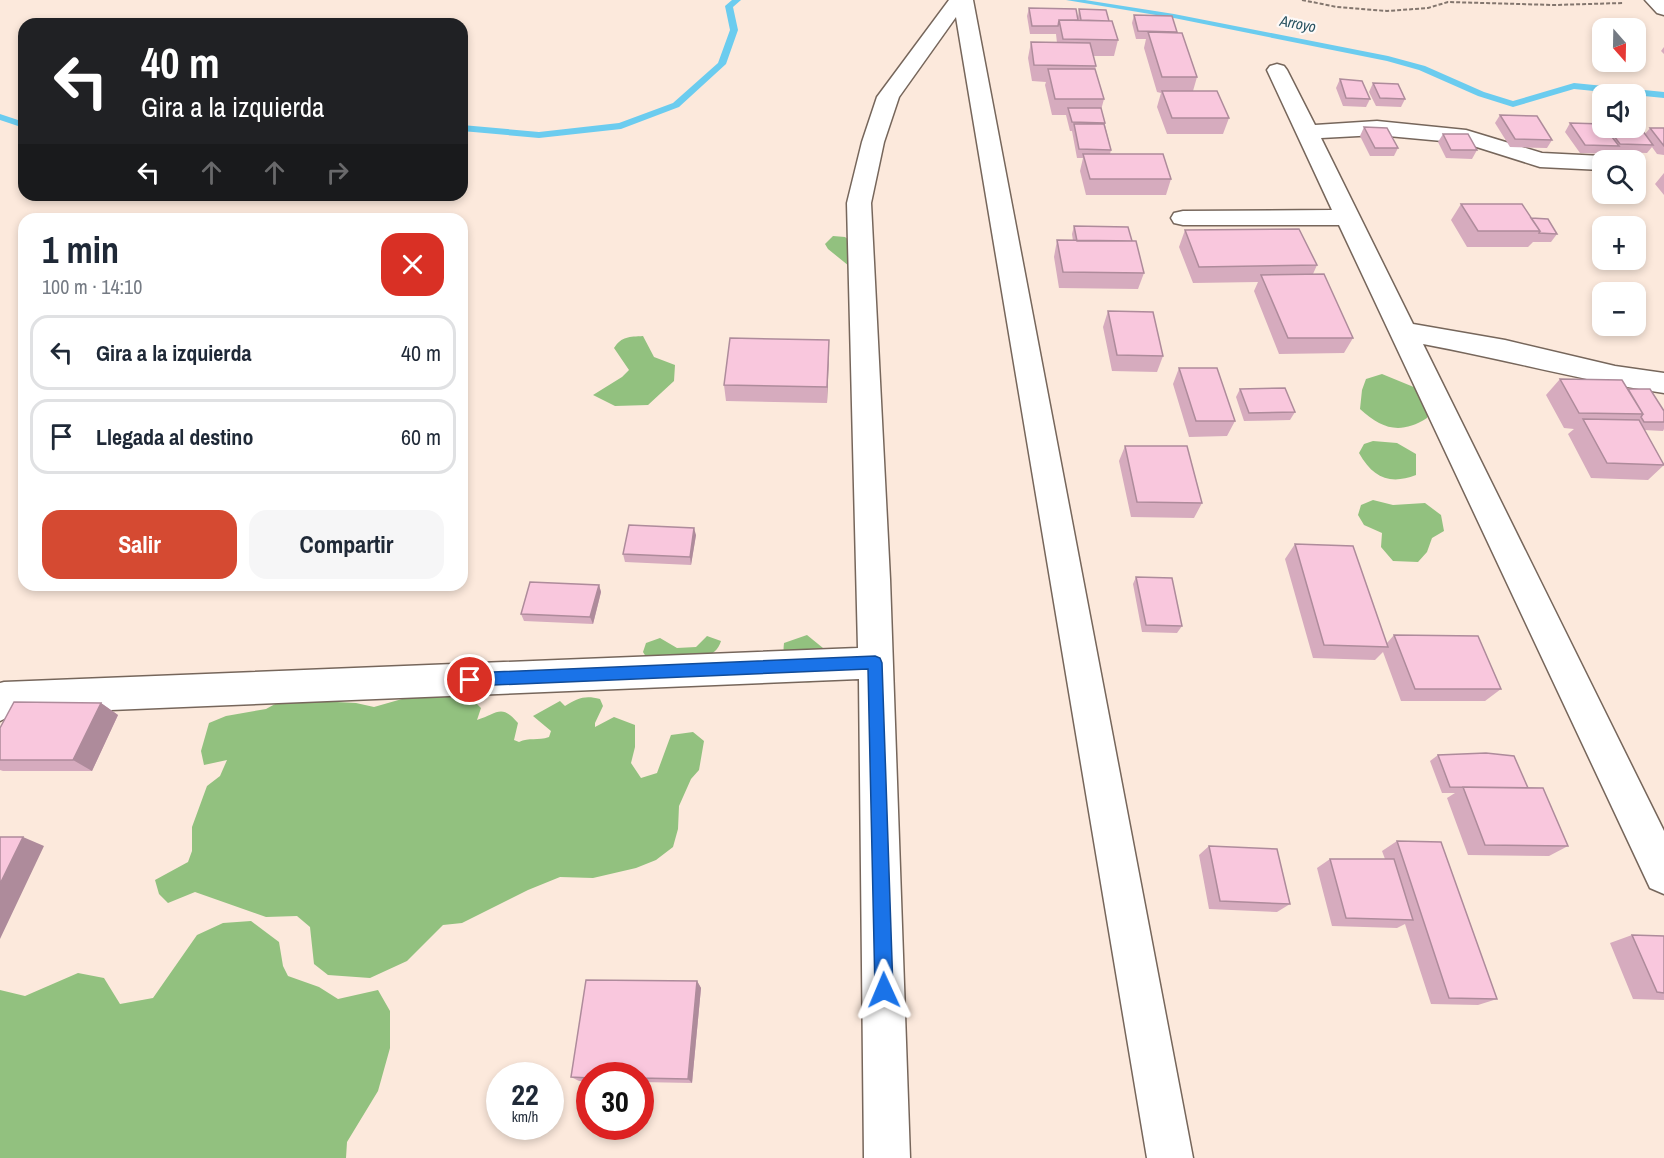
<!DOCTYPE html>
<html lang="es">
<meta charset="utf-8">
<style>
body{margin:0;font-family:"Archivo Narrow",sans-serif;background:#f6f6f7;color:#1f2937;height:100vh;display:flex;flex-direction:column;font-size:22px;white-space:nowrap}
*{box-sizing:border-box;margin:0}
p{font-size:20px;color:#747a83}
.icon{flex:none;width:33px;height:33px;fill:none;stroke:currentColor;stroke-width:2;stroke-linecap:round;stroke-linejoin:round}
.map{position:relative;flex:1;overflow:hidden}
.side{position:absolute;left:18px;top:213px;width:450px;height:378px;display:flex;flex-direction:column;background:#fff;border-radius:18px;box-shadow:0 3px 9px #0003}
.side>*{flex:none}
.banner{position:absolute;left:18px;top:18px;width:450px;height:183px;border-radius:18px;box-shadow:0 3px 9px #0003;background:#202124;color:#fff;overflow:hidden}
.needle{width:39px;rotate:160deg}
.buttons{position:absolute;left:1592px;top:18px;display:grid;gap:12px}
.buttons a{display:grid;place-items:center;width:54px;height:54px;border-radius:12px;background:#fff;box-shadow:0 3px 9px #0003;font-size:30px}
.speed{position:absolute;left:486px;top:1062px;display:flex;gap:12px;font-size:30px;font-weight:700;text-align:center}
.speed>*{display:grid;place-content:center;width:78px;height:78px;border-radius:50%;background:#fff;box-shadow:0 3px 9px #0003;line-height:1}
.speed small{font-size:15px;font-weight:400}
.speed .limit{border:9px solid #d22;background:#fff;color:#111}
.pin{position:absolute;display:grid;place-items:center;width:51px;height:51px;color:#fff;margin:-26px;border:3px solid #fff;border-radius:50%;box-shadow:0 2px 6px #0007}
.me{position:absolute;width:66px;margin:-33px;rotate:359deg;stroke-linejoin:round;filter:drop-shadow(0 0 4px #0008)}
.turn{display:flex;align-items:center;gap:21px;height:126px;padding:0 24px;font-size:27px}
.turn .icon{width:78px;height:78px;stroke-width:2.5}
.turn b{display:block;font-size:42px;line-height:51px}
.lanes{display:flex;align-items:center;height:57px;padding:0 24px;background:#0003;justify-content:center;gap:30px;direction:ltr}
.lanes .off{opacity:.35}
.round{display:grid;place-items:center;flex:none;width:63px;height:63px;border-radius:18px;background:#f6f6f7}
.summary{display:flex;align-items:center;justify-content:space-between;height:102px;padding:0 24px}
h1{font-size:36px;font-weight:800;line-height:45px}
.cta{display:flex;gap:12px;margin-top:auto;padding:12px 24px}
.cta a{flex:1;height:69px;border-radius:18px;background:#d54a32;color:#fff;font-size:24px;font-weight:800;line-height:69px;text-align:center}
.cta a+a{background:#f6f6f7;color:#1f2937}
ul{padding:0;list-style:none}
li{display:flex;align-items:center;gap:18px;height:75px;margin:0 12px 9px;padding:0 12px;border:3px solid #e0e1e3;border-radius:18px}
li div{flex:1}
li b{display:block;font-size:22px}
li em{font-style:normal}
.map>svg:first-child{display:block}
.forest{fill:#92c17f}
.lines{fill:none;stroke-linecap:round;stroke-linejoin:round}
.stream{fill:#6bccef;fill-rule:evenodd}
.minor-casing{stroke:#76665b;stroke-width:3}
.path{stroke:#83766e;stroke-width:2;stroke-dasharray:4 2;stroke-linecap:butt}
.minor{fill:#fff;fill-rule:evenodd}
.wall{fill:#d6abbe}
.shaded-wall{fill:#ae8b9b}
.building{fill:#f9c7dd;stroke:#ae8b9b;stroke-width:1.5}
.route{fill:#1a73e8;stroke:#114b97;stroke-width:1.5}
.labels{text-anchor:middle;stroke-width:4.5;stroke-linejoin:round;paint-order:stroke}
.far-water-label{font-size:15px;font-style:italic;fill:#25505f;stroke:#fdf9f7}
</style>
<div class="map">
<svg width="1664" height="1158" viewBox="0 0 1664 1158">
<rect width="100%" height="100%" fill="#fce9dc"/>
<path class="forest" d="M833 236 845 237 850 241 849 266 828 249 825 244Z
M643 336 654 357 675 365 674 381 648 405 615 406 593 395 622 377 629 370 614 348C622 336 629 337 643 336Z
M1382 374 1421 390 1431 404 1427 418C1400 435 1382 429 1360 409L1362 390 1366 379Z
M1373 441 1397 443 1416 454V475C1390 485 1373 478 1359 453L1364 444Z
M1373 500 1393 505 1425 503 1441 515 1444 531 1432 538 1427 552 1418 562 1393 561 1381 547 1382 533 1364 525 1358 515 1361 505Z
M807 635 823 648 835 662 825 680C819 681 811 683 805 682 786 680 782 659 784 643Z
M707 636 721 641C713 668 669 660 648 660L643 652 646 643 660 638 677 648 696 647Z
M297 692 318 701 356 703 374 707 409 697 448 693 459 700 472 699 481 708 477 720C497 714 501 703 518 723L514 740 519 742C529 737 538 741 549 737L551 731 533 716 560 701 565 706C578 698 585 695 600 699L603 706 595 723V727L614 717 635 725V747L631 763 641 778 657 773 671 735 693 732 704 741 699 770 691 779 679 806 678 829 673 847 656 860 636 868 593 878 560 877 528 890 462 923 443 925 407 961 370 978 328 975 314 964 310 927 297 916 266 917 195 892 168 903 159 894 155 880 188 862 192 851V827L207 786 220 776 227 760 204 765 201 751 209 723 226 716 266 709Z
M251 921 279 942 283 966 288 976 319 987 338 999 378 990 390 1011V1048L378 1091 347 1142 346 1158H0V990L25 996 78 973 104 978 120 1004 153 998 197 935 223 923Z"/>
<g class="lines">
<path class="stream" d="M732 0H741L733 7 738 30 726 64 679 107 621 129 539 138 462 131V125L539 132 619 123 673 103 718 63 730 30 725 6Z
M1066 0H1085L1174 14 1388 56 1425 66 1484 92 1513 101 1574 83 1664 92V98L1574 89 1513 107 1478 96 1419 70 1387 61 1174 18Z
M0 114 24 122V128L0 120Z"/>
<defs>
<path id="minor" d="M949 0H973L1193 1158H1147L956 17 899 97 884 142 871 203 890 579 910 1158H864L859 679 14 714 0 721V683L4 682 858 648 847 203 862 142 877 97Z
M1645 0H1664V15L1657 13Z
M1277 64 1284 66 1287 70 1315 125 1377 121 1466 130 1542 153 1602 156 1612 160H1602V170L1540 167 1464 143 1377 135 1321 138 1413 324 1505 340 1615 366 1664 373V393C1583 381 1504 359 1423 344L1664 831V894L1650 888 1339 225H1183L1174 223 1171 218 1174 213 1183 211 1332 210 1267 70 1270 66Z"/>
</defs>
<use href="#minor" class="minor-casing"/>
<path class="path" d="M1302 0 1337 7 1387 11 1428 8 1448 2 1554 5 1623 3"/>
<use href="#minor" class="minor"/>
</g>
<path class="wall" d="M1029 8 1078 17 1079 9 1109 21 1118 40 1114 56H1093L1096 66 1095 69 1104 99 1101 110 1105 123V125L1111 150 1110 154 1171 179 1166 195H1086L1080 171 1083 158H1077L1072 131H1070L1066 115H1052L1045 85 1046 82 1032 81 1028 58 1031 42 1057 43 1056 34H1030L1027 16Z
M1134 15 1177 32 1197 77 1193 91 1229 118 1223 134H1167L1157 107 1161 93 1157 92 1144 48 1146 39H1136L1132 23Z
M1664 47V54L1661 51Z
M1340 79 1370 99 1366 107 1343 106 1336 88Z
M1373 83 1405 99 1401 107 1376 106 1369 92Z
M1500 115 1552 140 1547 148 1510 147 1495 123Z
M1570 123 1602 128H1635L1645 134 1650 128H1664V155L1657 154 1652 147 1647 153 1614 152 1612 154 1580 153 1565 132Z
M1364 127 1398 148 1394 156H1370L1360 136Z
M1443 134 1477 150 1472 159 1446 158 1438 142Z
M1664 173V195L1655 184Z
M1461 204 1531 218 1557 234 1551 242H1533L1528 247H1467L1451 220Z
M1074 226 1132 241 1144 273 1138 289 1059 288 1054 257 1057 240 1073 241 1072 234Z
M1185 230 1317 265 1313 274 1353 338 1344 353 1279 354 1254 291 1258 282 1193 283 1179 247Z
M1108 311 1163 356 1157 372 1112 371 1103 327Z
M829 340 827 403 726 401 724 385Z
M1179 368 1235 421 1227 436 1189 437 1173 384Z
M1560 379 1628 389 1664 411V429L1663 431 1644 430 1664 465 1648 480 1591 478 1568 434 1574 429 1564 428 1546 395Z
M1240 389 1295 412 1290 420 1244 421 1236 397Z
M1125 446 1202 503 1194 518 1131 517 1119 461Z
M696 535 691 565 625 562 623 554Z
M1295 544 1387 643 1394 635 1501 689 1485 701H1401L1383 652 1375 660 1313 658 1285 559Z
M1136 577 1182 626 1177 633 1142 632 1133 584Z
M599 585 601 592 593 624 524 621 521 614Z
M101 703 118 715 92 771H3L0 770V728Z
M1438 755 1528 788 1568 846 1549 856 1468 855 1447 798 1455 793H1442L1430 761Z
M1397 841 1497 999 1478 1005 1431 1004 1405 924 1397 928 1332 926 1317 868 1330 859H1385L1382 851Z
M1209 846 1290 904 1277 912 1209 909 1199 855Z
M1632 935 1664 936V1000L1633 999 1610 943Z
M697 981 701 988 692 1083 640 1082V1076H590V1081H579L571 1077Z"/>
<path class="shaded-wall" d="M829 340V356L827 403V387Z
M694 528 696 535 691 565 690 557Z
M599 585 601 592 593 624 590 617Z
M101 703 118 715 92 771 73 760Z
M23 837 44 846 0 939V884Z
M697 981 701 988 692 1083 688 1079Z"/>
<path class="building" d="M1029 8 1076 9 1078 20H1059L1058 26H1032Z
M1079 9 1106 10 1109 21 1081 20Z
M1134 15 1172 16 1177 32 1138 31Z
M1059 20 1112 21 1118 40 1063 39Z
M1148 32 1182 33 1197 77H1162Z
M1031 42 1090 43 1096 66 1034 65Z
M1048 69H1095L1104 99H1055Z
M1340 79 1362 81 1370 99 1346 98Z
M1373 83 1398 84 1405 99 1380 98Z
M1162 91H1217L1229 118H1172Z
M1068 108H1101L1105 123 1072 122Z
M1500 115 1537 116 1552 140 1515 139Z
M1570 123 1602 124V128H1605L1619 146 1585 145Z
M1635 123H1637L1653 145 1620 144 1608 128H1635Z
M1074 124H1104L1111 150 1079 149Z
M1364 127 1387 128 1398 148H1375Z
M1650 128H1664V146Z
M1443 134H1468L1477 150H1451Z
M1083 154H1163L1171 179H1090Z
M1461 204H1522L1540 231H1478Z
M1531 218 1548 219 1557 234 1539 233 1540 231Z
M1074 226 1128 227 1132 241H1077Z
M1299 229 1317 265 1199 267 1185 230Z
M1057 240 1136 241 1144 273 1063 272Z
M1324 274 1353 338H1288L1261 275Z
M1108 311 1153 312 1163 356 1117 355Z
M730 338 829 340 827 387 724 385Z
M1179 368H1217L1235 421H1196Z
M1560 379 1622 380 1643 414 1579 413Z
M1285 388 1295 412 1249 413 1240 389Z
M1628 389H1650L1664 411V422H1644L1641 417 1643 414Z
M1583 419 1639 420 1664 465 1607 463Z
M1125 446H1187L1202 503 1137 502Z
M629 525 694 528 690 557 623 554Z
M1295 544 1353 546 1388 647 1324 645Z
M1136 577 1172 578 1182 626 1146 625Z
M530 582 599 585 590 617 521 614Z
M1394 635 1478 636 1501 689H1415Z
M14 702 101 703 73 760H0V728Z
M1486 753 1514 756 1528 788 1450 787 1438 755Z
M1463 787 1543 788 1568 846 1485 845Z
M0 837H23L0 884Z
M1397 841 1441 842 1497 999 1449 998Z
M1209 846 1277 849 1290 904 1220 901Z
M1330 859H1394L1413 920 1346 918Z
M1632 935 1664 936V993L1657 992Z
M586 980 697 981 688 1079 640 1078V1076H590V1078L571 1077Z"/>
<path class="route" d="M875 656 880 658 882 663 893 990 890 997 884 999 877 997 875 990 868 669 470 686 465 684 463 680 465 675 470 673Z"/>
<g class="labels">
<g class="far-water-label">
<text transform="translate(1298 24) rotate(11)" y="5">Arroyo</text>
</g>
</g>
</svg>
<div class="buttons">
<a><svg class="needle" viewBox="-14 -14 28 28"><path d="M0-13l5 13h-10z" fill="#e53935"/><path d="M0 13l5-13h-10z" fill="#747a83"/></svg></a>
<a><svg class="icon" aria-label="sound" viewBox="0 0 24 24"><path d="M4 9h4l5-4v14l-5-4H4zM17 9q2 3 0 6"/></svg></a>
<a><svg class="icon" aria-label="search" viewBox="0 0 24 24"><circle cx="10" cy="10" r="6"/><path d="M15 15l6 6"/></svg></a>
<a>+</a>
<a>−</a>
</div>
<div class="speed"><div>22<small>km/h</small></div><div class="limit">30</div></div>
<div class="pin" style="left:470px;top:680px;background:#d93025"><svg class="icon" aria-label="arrive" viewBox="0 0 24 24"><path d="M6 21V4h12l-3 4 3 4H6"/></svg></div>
<svg class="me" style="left:884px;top:990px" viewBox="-20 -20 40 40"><path d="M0-17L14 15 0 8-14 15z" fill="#1a73e8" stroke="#fff" stroke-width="4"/></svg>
<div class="banner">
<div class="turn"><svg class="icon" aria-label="left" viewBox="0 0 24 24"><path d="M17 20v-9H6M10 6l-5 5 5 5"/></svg><div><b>40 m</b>Gira a la izquierda</div></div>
<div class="lanes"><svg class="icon" aria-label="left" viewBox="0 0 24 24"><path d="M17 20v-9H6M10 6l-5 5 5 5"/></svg><svg class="icon off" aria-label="ahead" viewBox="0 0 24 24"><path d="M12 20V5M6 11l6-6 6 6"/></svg><svg class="icon off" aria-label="ahead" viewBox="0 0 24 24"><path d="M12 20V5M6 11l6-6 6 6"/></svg><svg class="icon off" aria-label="right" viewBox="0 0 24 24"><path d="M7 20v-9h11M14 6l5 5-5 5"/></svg></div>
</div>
<section class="side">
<div class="summary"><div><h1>1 min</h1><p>100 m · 14:10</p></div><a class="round" style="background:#d93025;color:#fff"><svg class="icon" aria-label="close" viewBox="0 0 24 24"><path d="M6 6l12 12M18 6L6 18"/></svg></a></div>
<ul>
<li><svg class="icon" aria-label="left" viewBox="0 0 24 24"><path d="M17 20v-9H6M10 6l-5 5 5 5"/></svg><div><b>Gira a la izquierda</b></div><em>40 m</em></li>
<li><svg class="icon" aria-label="arrive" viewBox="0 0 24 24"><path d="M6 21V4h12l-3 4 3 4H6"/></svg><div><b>Llegada al destino</b></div><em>60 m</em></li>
</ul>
<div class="cta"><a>Salir</a><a>Compartir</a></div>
</section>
</div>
